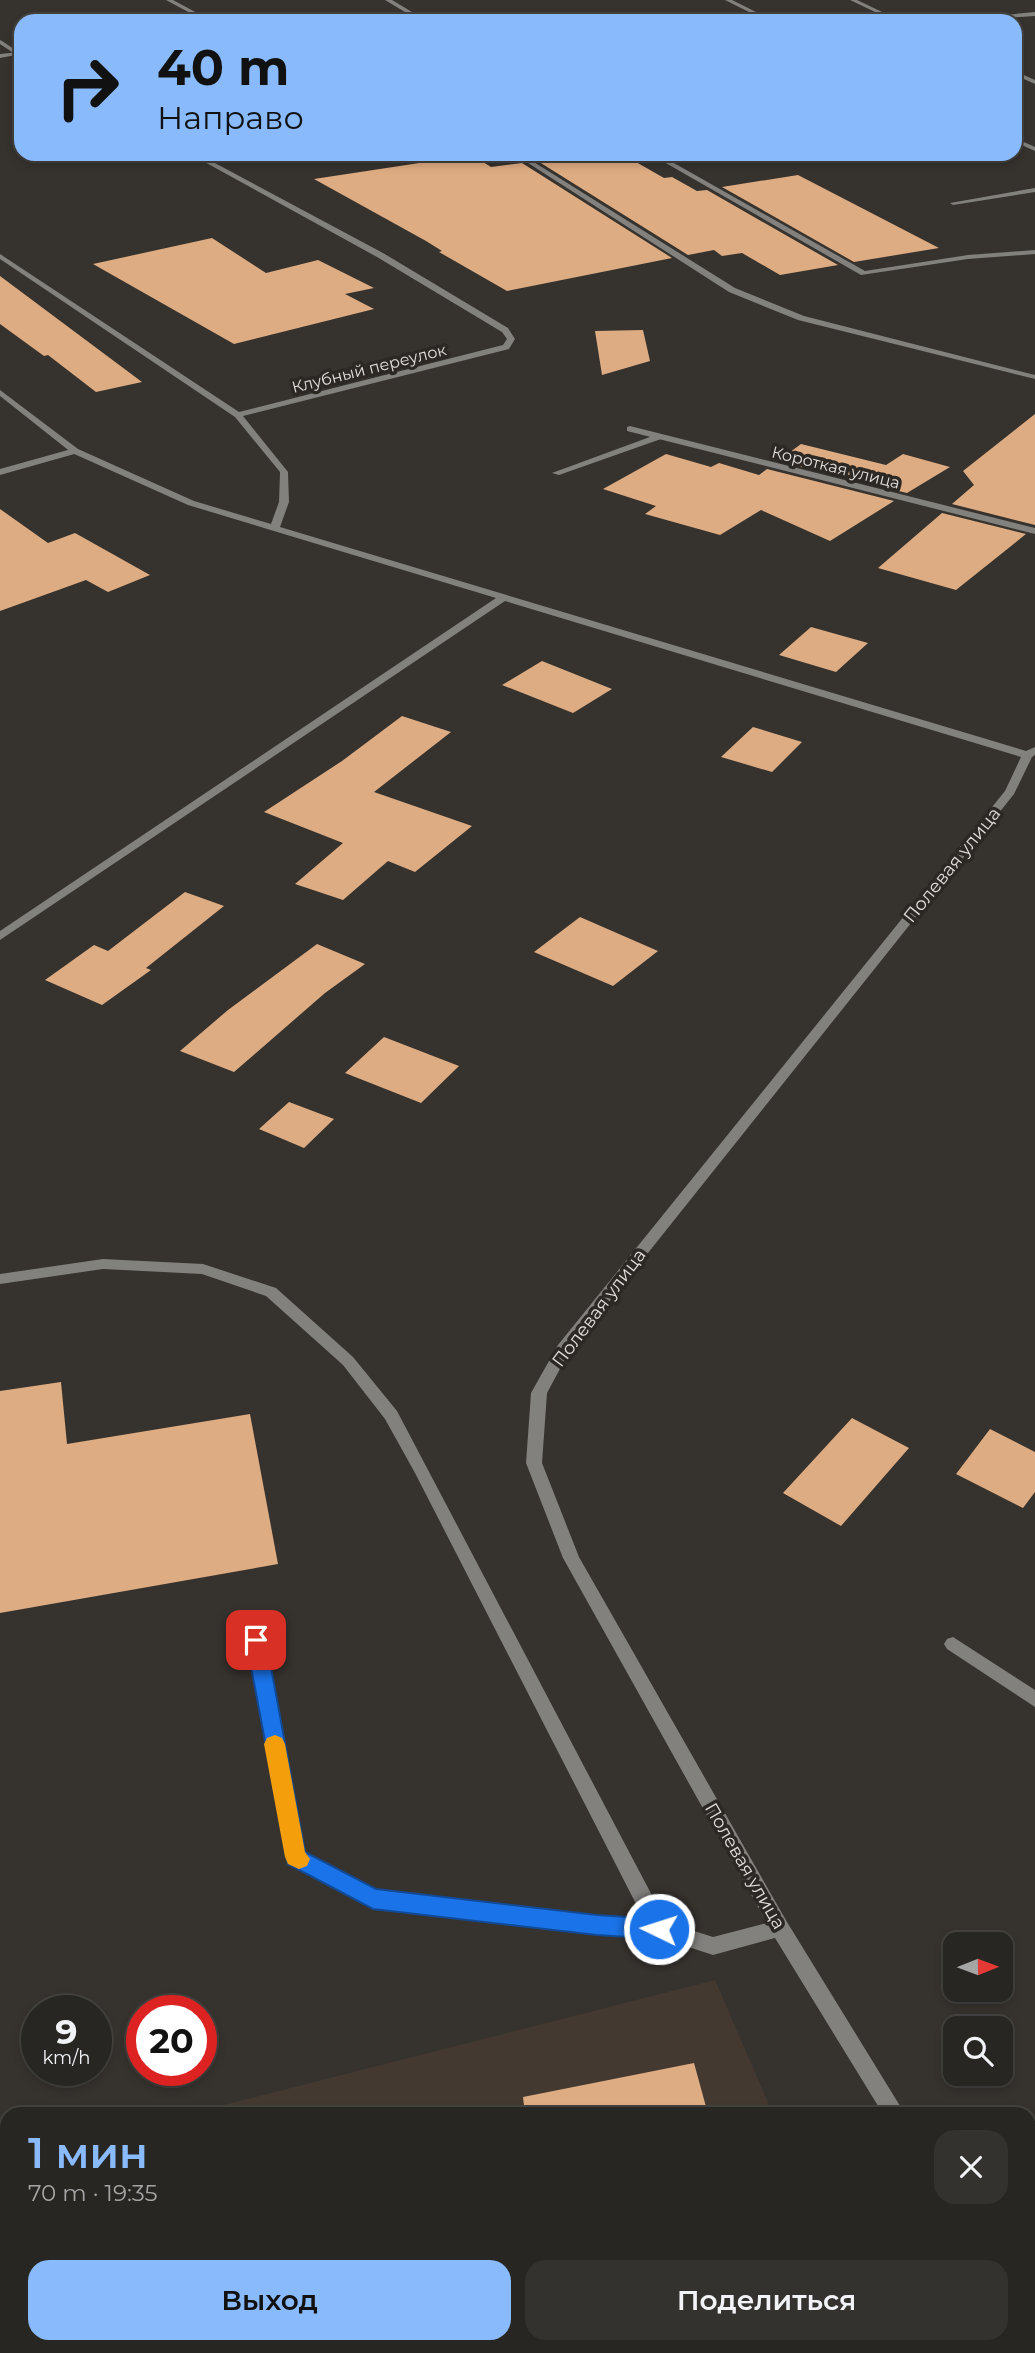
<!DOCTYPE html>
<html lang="ru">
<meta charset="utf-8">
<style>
body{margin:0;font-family:Montserrat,sans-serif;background:#34322f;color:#f1f3f6;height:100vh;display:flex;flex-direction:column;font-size:26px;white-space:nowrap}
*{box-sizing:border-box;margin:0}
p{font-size:23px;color:#a5a5a5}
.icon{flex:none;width:38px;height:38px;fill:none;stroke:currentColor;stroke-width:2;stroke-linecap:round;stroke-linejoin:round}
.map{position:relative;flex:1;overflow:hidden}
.drawer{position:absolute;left:0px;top:2107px;width:1036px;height:247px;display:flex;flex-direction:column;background:#282622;border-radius:21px 21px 0 0;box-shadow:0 4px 10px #0003,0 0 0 2px #444340}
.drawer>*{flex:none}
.banner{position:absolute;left:14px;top:14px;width:1008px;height:147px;border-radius:21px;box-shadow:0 4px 10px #0003,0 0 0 2px #444340;background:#89bafc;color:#111;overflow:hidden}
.needle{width:46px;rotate:89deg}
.buttons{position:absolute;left:943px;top:1932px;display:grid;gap:14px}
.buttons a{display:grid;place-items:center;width:70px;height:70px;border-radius:14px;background:#282622;box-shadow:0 4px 10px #0003,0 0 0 2px #444340;font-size:35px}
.speed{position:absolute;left:21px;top:1995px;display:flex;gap:14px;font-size:35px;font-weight:700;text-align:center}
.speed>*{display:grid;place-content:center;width:91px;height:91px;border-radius:50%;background:#282622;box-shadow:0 4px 10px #0003,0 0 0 2px #444340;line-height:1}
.speed small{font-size:18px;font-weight:400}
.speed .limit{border:10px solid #d22;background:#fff;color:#111}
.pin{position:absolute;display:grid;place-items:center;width:60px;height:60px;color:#fff;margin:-30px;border-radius:14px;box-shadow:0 4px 10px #0006}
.me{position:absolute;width:77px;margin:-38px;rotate:274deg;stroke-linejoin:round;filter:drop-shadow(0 0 5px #0008)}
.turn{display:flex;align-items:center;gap:24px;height:147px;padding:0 28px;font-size:32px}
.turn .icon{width:91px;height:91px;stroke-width:2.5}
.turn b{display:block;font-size:49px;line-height:60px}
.round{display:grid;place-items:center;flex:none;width:74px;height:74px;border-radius:21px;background:#34322f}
.headline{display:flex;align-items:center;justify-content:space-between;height:119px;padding:0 28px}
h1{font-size:42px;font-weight:600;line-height:52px;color:#89bafc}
.action{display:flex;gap:14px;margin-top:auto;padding:14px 28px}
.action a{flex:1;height:80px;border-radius:21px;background:#89bafc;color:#111;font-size:28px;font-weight:600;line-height:80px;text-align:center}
.action a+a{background:#34322f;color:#f1f3f6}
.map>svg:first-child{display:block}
.built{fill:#433931}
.building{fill:#deac82}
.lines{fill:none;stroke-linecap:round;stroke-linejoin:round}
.service{fill:#82817e;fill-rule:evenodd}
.minor{fill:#82817e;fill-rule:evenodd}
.route{fill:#1a73e8;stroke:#114b97;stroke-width:2}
.slow{fill:#f59e0b}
.labels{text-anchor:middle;stroke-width:7;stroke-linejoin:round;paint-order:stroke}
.far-street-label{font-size:16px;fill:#e1dedc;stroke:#2c2824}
.street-label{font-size:18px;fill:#e1dedc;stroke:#2c2824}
</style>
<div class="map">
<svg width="1035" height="2353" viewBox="0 0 1035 2353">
<rect width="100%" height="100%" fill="#36322e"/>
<path class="built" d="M715 1980 773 2114H188Z
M7 2153V2347H874L877 2353H0V2154Z"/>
<path class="building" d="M580 154H622L664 178 672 177 697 191 707 190 838 265 780 275 742 253 722 256 714 250 688 255 536 160Z
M472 155 491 167 522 163 672 258 507 291 439 252 442 251 426 241 314 179Z
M798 175 939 248 854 262 722 187Z
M212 238 266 273 318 260 374 288 345 294 374 309 234 344 93 264Z
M0 276 142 382 96 392 48 355 44 356 0 324Z
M643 330 650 361 602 375 595 331Z
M1035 414V525L952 504 974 485 963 471Z
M801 444 886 465 903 454 950 467 907 493 778 461Z
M666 454 711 467 719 463 759 475 767 469 894 501 830 541 761 510 720 535 645 514 656 506 603 489Z
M0 509 48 543 75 533 150 575 108 592 86 580 0 611Z
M942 513 1026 534 956 590 878 568Z
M811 627 868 643 836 672 779 655Z
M542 661 612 689 573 713 502 685Z
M402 716 451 732 374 792 472 826 415 872 388 861 343 900 295 884 343 843 264 812 342 761Z
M753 727 802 742 772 772 721 757Z
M185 892 224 906 146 968 151 970 102 1005 45 980 94 945 108 951Z
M580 917 658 951 613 986 534 952Z
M317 944 365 964 325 993 234 1072 180 1051 228 1010Z
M384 1037 459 1066 421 1103 345 1073Z
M289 1102 334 1119 304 1148 259 1129Z
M61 1382 67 1444 250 1414 278 1564 0 1613V1391Z
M852 1418 909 1448 841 1526 783 1493Z
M990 1429 1035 1452V1492L1023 1508 956 1474Z
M694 2063 708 2114H525L523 2097Z"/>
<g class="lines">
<path class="service" d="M0 40 2 41 20 53 15 54 0 44Z
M1035 188V192L953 205 950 203Z
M658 434 661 435V439L559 475 552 473Z
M75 448 79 451 78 453 0 475V469Z
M256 1633 262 1635 265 1640 304 1852 376 1891 597 1916 659 1920 666 1923 669 1929 666 1935 659 1938 597 1934 373 1908 288 1863 247 1640 250 1635Z
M953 1637 1035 1690V1707L947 1649 944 1644 947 1639Z
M352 2347H399L397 2353H350Z"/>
<path class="minor" d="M166 0H173L212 21H205Z
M385 0H392L427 21H420Z
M725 0H732L774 21H767Z
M850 0H857L901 21H894Z
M1035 12V16L959 21 962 19Z
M19 52 21 57 16 55 0 58V54Z
M1015 71 1035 80V84L1015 75Z
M1015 138 1035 147V151L1015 142Z
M190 154H198L383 253 508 328 515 339 509 349 243 416 288 472 289 502 280 527 1026 751 1035 747V755L1032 757 1014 794 569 1352 547 1393 542 1463 579 1557 787 1922 905 2114H883L775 1938 713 1955 652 1935 415 1473 385 1419 343 1365 266 1296 202 1274 103 1269 0 1284V1274L103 1259 203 1264 276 1288 353 1357 397 1411 666 1922 713 1937 767 1923 563 1558 526 1463 531 1393 558 1345 1005 791 1021 757 505 601 0 940V931L496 598 188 505 72 453 0 396V390L78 449 194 501 271 524 279 502 280 472 235 417 0 259V254L239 412 503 345 507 339 502 332 377 257Z
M514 154H521L735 288 804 316 1035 375V379L798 320 729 292Z
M650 154H658L865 271 968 255 1035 250V254L968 259 861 275Z
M630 426 1035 528V534L627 431V427Z
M1029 2339 1035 2353H1013L1011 2347H1029Z"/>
</g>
<path class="route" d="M256 1632 263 1635 266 1640 305 1852 376 1889 597 1915 659 1919 667 1922 671 1929 667 1936 659 1939 597 1935 373 1909 288 1864 246 1640 249 1635Z"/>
<path class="slow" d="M275 1735 282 1738 285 1744 305 1852 310 1859 307 1866 299 1869 288 1864 285 1857 264 1744 267 1738Z"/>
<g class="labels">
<g class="far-street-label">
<text transform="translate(369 368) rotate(-14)" y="6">Клубный переулок</text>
<text transform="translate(836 467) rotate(14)" y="6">Короткая улица</text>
</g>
<g class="street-label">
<text transform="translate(952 865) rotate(-51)" y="6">Полевая улица</text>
<text transform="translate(599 1308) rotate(-53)" y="6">Полевая улица</text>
<text transform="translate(745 1866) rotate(60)" y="6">Полевая улица</text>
</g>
</g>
</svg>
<div class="buttons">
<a><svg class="needle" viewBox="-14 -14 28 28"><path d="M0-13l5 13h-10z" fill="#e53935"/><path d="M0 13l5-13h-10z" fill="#a5a5a5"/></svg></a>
<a><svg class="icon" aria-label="search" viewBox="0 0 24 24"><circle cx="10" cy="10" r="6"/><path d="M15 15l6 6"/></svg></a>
</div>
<div class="speed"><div>9<small>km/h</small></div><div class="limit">20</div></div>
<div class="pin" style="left:256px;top:1640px;background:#d93025"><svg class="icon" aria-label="arrive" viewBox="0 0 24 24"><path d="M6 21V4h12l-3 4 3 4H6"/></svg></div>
<svg class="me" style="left:659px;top:1929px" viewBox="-20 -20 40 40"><circle r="17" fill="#1a73e8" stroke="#fff" stroke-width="3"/><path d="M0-11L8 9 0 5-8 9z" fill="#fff"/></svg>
<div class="banner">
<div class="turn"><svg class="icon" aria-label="right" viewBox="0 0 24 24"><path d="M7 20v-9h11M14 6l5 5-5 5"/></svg><div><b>40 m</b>Направо</div></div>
</div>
<section class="drawer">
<div class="headline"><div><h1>1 мин</h1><p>70 m · 19:35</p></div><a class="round"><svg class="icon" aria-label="close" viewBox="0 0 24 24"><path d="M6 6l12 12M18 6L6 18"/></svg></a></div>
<div class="action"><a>Выход</a><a>Поделиться</a></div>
</section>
</div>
